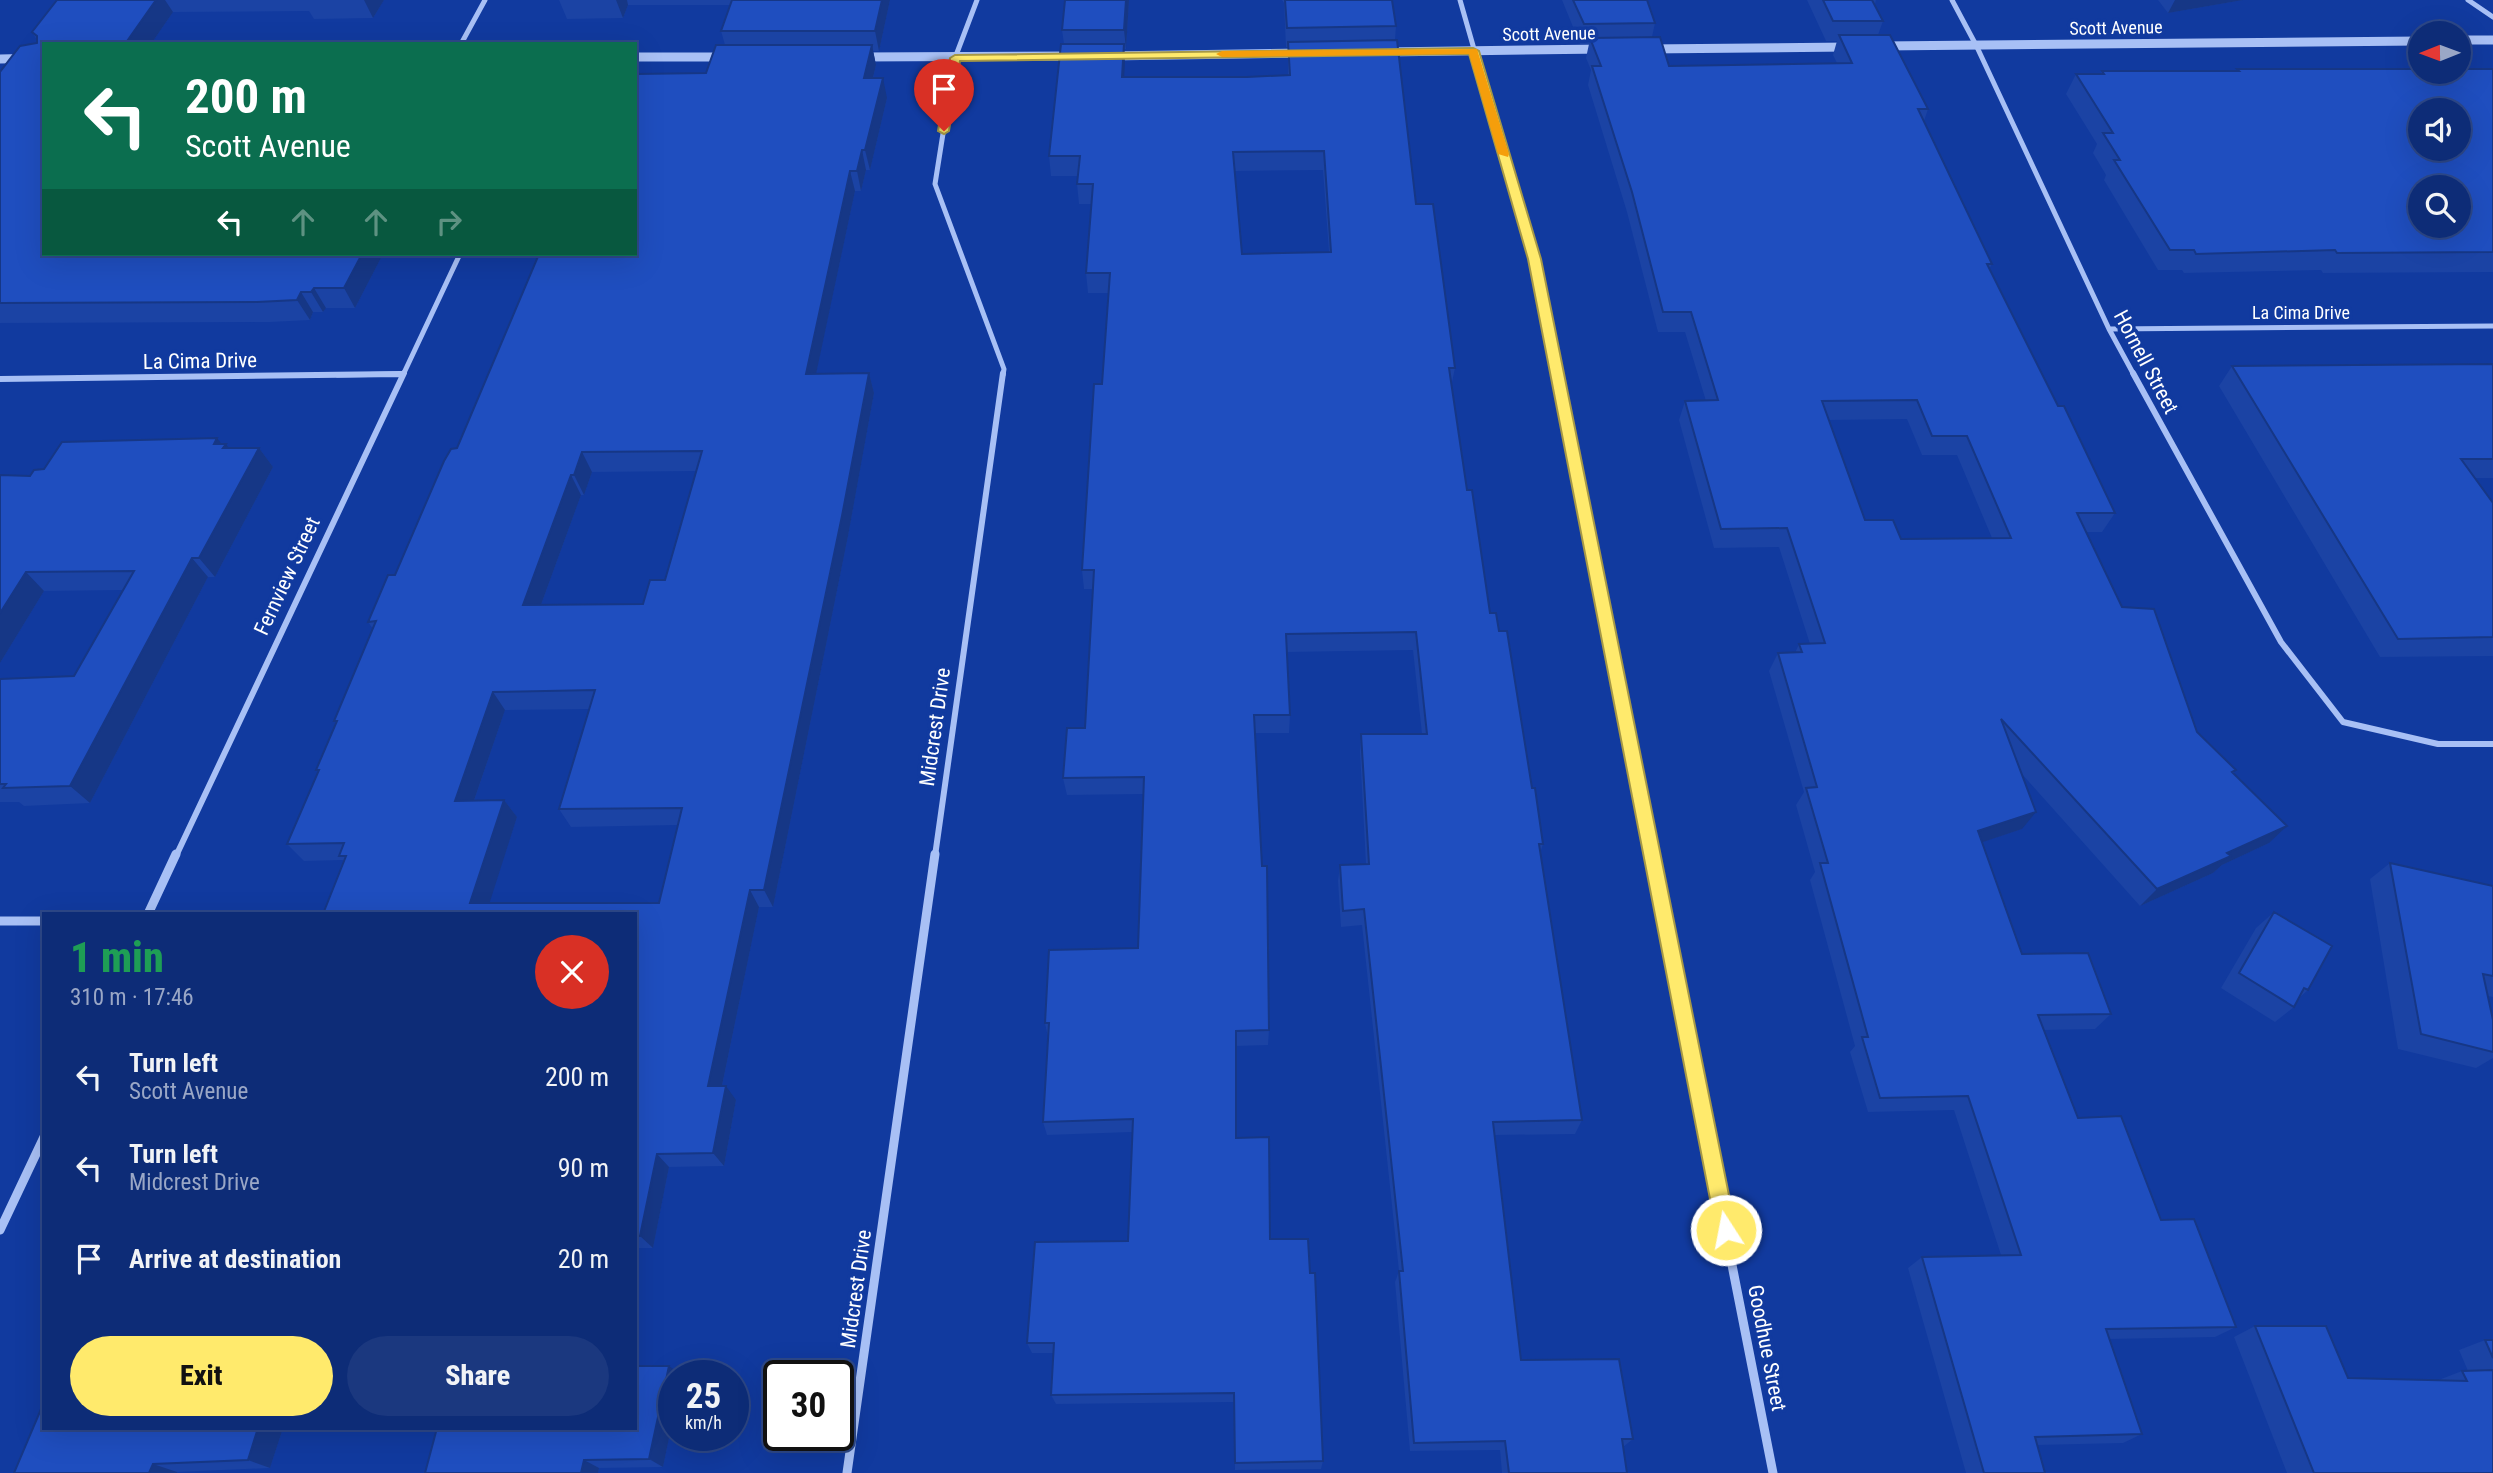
<!DOCTYPE html>
<meta charset="utf-8">
<style>
body{margin:0;font-family:"Roboto Condensed",sans-serif;background:#1b387f;color:#f1f3f6;height:100vh;display:flex;flex-direction:column;font-size:26px;white-space:nowrap}
*{box-sizing:border-box;margin:0}
p{font-size:23px;color:#9aa7c6}
.icon{flex:none;width:38px;height:38px;fill:none;stroke:currentColor;stroke-width:2;stroke-linecap:round;stroke-linejoin:round}
.map{position:relative;flex:1;overflow:hidden}
.drawer{position:absolute;left:42px;top:912px;width:595px;height:518px;display:flex;flex-direction:column;background:#0d2c77;border-radius:0px;box-shadow:0 7px 28px #0002,0 0 0 2px #2d4889}
.drawer>*{flex:none}
.guide{position:absolute;left:42px;top:42px;width:595px;height:214px;border-radius:0px;box-shadow:0 7px 28px #0002,0 0 0 2px #2d4889;background:#0b6e4f;color:#fff;overflow:hidden}
.needle{width:46px;rotate:269deg}
.fabs{position:absolute;left:2408px;top:21px;display:grid;gap:14px}
.fabs a{display:grid;place-items:center;width:63px;height:63px;border-radius:50%;background:#0d2c77;box-shadow:0 7px 28px #0002,0 0 0 2px #2d4889;font-size:35px}
.speed{position:absolute;left:658px;top:1360px;display:flex;gap:14px;font-size:35px;font-weight:700;text-align:center}
.speed>*{display:grid;place-content:center;width:91px;height:91px;border-radius:50%;background:#0d2c77;box-shadow:0 7px 28px #0002,0 0 0 2px #2d4889;line-height:1}
.speed small{font-size:18px;font-weight:400}
.speed .limit{border:4px solid #111;border-radius:10px;background:#fff;color:#111}
.pin{position:absolute;display:grid;place-items:center;width:60px;height:60px;color:#fff;margin:-72px -30px;border-radius:50% 50% 50% 0;rotate:-45deg;box-shadow:0 0 7px #0007}
.pin .icon{rotate:45deg}
.me{position:absolute;width:77px;margin:-38px;rotate:349deg;stroke-linejoin:round;filter:drop-shadow(0 0 5px #0008)}
.turn{display:flex;align-items:center;gap:24px;height:147px;padding:0 28px;font-size:32px}
.turn .icon{width:91px;height:91px;stroke-width:2.5}
.turn b{display:block;font-size:49px;line-height:60px}
.lanes{display:flex;align-items:center;height:66px;padding:0 28px;background:#0003;justify-content:center;gap:35px;direction:ltr}
.lanes .off{opacity:.35}
.round{display:grid;place-items:center;flex:none;width:74px;height:74px;border-radius:37px;background:#1b387f}
.summary{display:flex;align-items:center;justify-content:space-between;height:119px;padding:0 28px}
h1{font-size:42px;font-weight:800;line-height:52px;color:#1e9e55}
.button{display:flex;gap:14px;margin-top:auto;padding:14px 28px}
.button a{flex:1;height:80px;border-radius:42px;background:#ffea6c;color:#111;font-size:28px;font-weight:800;line-height:80px;text-align:center}
.button a+a{background:#1b387f;color:#f1f3f6}
ul{padding:0;list-style:none}
li{display:flex;align-items:center;gap:21px;height:91px;padding:0 28px}
li div{flex:1}
li b{display:block;font-size:26px}
li em{font-style:normal}
.map>svg:first-child{display:block}
.lines{fill:none;stroke-linecap:round;stroke-linejoin:round}
.minor-far2{stroke:#a8c0f5;stroke-width:5}
.minor-far1{stroke:#a8c0f5;stroke-width:6}
.minor{stroke:#a8c0f5;stroke-width:9}
.tertiary{stroke:#a8c0f5;stroke-width:9}
.wall{fill:#1b43a4;fill-rule:evenodd}
.shaded-wall{fill:#163786}
.building{fill:#1f4ebf;stroke:#163786;stroke-width:2;fill-rule:evenodd}
.route{fill:#ffea6c;stroke:#a69846;stroke-width:2}
.slow{fill:#f59e0b}
.labels{text-anchor:middle;stroke-width:7;stroke-linejoin:round;paint-order:stroke}
.far-street-label{font-size:18px;fill:#fff;stroke:#113a9f}
.street-label{font-size:21px;fill:#fff;stroke:#113a9f}
</style>
<div class="map">
<svg width="2493" height="1473" viewBox="0 0 2493 1473">
<rect width="100%" height="100%" fill="#113a9f"/>
<g class="lines">
<path class="minor-far2" d="M977 0 955 58 935 184 1004 369 1003 375
M1460 0 1534 259 1557 375
M1952 0 1976 45 2109 329 2134 375
M2468 0 2493 17
M461 44 485 0
M2109 329 2493 326
M337 375 401 374
M403 375 460 254"/>
<path class="minor-far1" d="M1556 373 1651 856
M2133 373 2281 642 2343 722 2438 744H2493
M0 379 401 374
M176 856 404 373
M935 856 1003 373"/>
<path class="minor" d="M1651 854 1773 1473
M148 914 176 854
M0 921H44
M0 1230 44 1137
M847 1473 935 854"/>
<path class="tertiary" d="M2459 40H2493
M1882 46 2420 41
M1647 49 1849 47
M1385 52 1604 49
M1108 56 1303 53
M635 57H726
M860 57 1076 56
M0 59 44 58"/>
</g>
<path class="wall" d="M57 0H384L373 18 314 19 309 11 173 12 151 44H44V254H383L355 308H326L323 312H313L310 320 270 322 0 323V72L37 43V40L32 32Z
M559 0H890L879 51H873L876 65 873 78 887 98 870 170H866L861 191H855L816 373H869L874 393 848 536 773 907H759L722 1086 736 1100 724 1166 669 1167 653 1248H635V914H323L344 862 343 860 304 861 287 844 318 772 316 770 336 724 334 721 373 629 368 622 395 575 457 448 725 45 721 31 730 5H628L623 18 567 19ZM696 471 665 580 643 604 541 605 581 495H584L592 472ZM590 709 559 809 571 827 678 825 659 903H489L517 817 504 800 474 801 505 710Z
M1129 0 1126 49H1124V77H1247L1288 75V47H1286L1284 3 1282 0H1392L1396 26 1395 40 1416 204 1455 368 1451 387 1467 490 1490 613 1499 631 1543 844 1540 853 1582 1120 1575 1134 1495 1135 1521 1360 1633 1439 1623 1447 1627 1473H1502L1500 1450 1410 1451 1395 1282 1399 1271 1362 925 1341 927 1338 881 1340 865 1366 864 1360 752 1361 734H1422L1413 650 1287 652 1290 715 1289 733H1255L1269 1030 1268 1045 1236 1046V1138L1270 1239 1310 1273 1323 1461 1321 1469 1235 1470 1234 1402 1056 1404 1051 1395 1054 1353H1032L1027 1343 1128 1241 1132 1132 1047 1135 1043 1122 1048 1037 1045 1023 1138 948 1143 794 1067 795 1063 778 1085 728 1093 589H1084L1082 570 1102 384 1108 293H1088L1086 273 1091 204H1079L1077 184 1078 176H1051L1049 156 1064 44 1062 30ZM1323 170 1329 252 1242 254 1235 171Z
M1562 0H1647L1655 23 1652 37 1669 66 1837 63 1833 55 1837 41H1826L1807 0H1876L1875 4 1883 21 1878 35 1928 109 1924 121 1992 264 1989 269 2058 406 2115 513 2102 532H2086L2122 607 2197 732 2234 773 2269 843 2222 865 2213 873 2140 906 2021 773 2022 829 1982 842 2022 954 2111 1014 2095 1029 2044 1030 2078 1118 2161 1220 2236 1327 2215 1337 2109 1339 2142 1434 2123 1443 2037 1445 2045 1473H1966L1908 1268 1922 1257 2001 1255 1954 1110 1868 1112 1850 1052 1855 1046 1810 880 1815 872 1796 805 1804 792 1769 671 1778 653H1795L1799 644H1810L1779 547 1714 548 1679 420 1685 401H1706L1685 332H1658L1627 212 1588 85 1591 70 1586 58 1589 44H1580ZM1907 419 1922 455H1957L1992 538 1901 539 1865 520 1829 420Z
M2158 0H2243L2168 13Z
M2237 69H2493V272L2323 273 2321 270 2184 273 2182 270H2158L2104 180 2106 175 2093 153 2097 144 2066 94 2076 74H2101L2102 71H2236Z
M2493 364V478H2475L2493 503V656L2380 657 2219 386 2232 366Z
M222 444 229 448H259L273 467 215 577H208L90 803 24 806 19 802H0V679L74 676 123 590 44 591 0 663V475L30 476 44 469Z
M2390 863 2493 886V997L2488 996 2493 1020V1058L2476 1068 2398 1049 2370 879Z
M2274 912 2308 990 2300 997 2294 1007 2275 1022 2221 988 2256 928Z
M2255 1326 2348 1378 2436 1381 2462 1371H2468L2459 1350 2485 1340H2493V1473H2287L2234 1337Z
M682 1375 663 1467 599 1468 598 1473H425Z
M44 1428H283L270 1468 177 1472 14 1473Z"/>
<path class="shaded-wall" d="M156 0H165L173 12 151 44H125Z
M364 0H384L373 18Z
M616 0H627L628 5 623 18Z
M882 0H890L879 51 875 31Z
M1126 0H1129L1126 49 1124 30Z
M2175 0H2243L2168 13Z
M1124 44 1125 63 1123 97 1122 77Z
M872 45 876 65 868 98 864 78Z
M883 78 887 98 870 170 865 150Z
M862 150 866 170 861 191 857 171Z
M850 171 855 191 812 393 806 374Z
M362 254H383L355 308 344 288Z
M314 288 326 308 323 312 311 292Z
M301 292 313 312 310 320 297 300Z
M869 373 874 393 848 536 773 907 764 890Z
M217 438 224 447 226 444 240 464 214 444Z
M259 448 273 467 215 577 199 558Z
M582 452 592 472 584 495 574 475Z
M571 475 581 495 534 624 523 605Z
M192 558 208 577 90 803 70 786Z
M26 572 44 591 0 663V613Z
M493 692 505 710 468 818 455 801Z
M504 800 517 817 486 914 470 903Z
M2036 812 2022 829 1965 848 1978 831Z
M2287 826 2269 843 2222 865 2213 873 2140 906 2157 889 2227 853Z
M750 890 759 907 719 1100 708 1086Z
M726 1086 736 1100 724 1166 713 1153Z
M657 1154 669 1167 653 1248 640 1236Z
M669 1366 682 1375 674 1376V1414L663 1467 649 1459Z
M258 1428H283L270 1468 248 1460Z
M584 1460 599 1468 598 1473H581Z
M153 1464 177 1472V1473H149Z"/>
<path class="building" d="M57 0H156L125 44H44V254H362L344 288H314L311 292H301L297 300 257 302 0 303V72L20 46 37 43V36L32 32Z
M732 0H882L875 31H721Z
M1065 0H1126L1124 30H1062Z
M1285 0H1392L1396 26 1287 28Z
M1573 0H1647L1655 23 1584 24Z
M1823 0H1872L1883 21H1833Z
M1839 35H1890L1928 109H1918L1992 264H1987L2058 406H2064L2115 513H2077L2122 607 2154 609 2197 732 2236 770 2232 772 2287 826 2227 853 2231 856 2157 889 2001 719 2036 812 1978 831 2022 954 2088 953 2111 1014 2038 1015 2078 1118 2121 1116 2161 1220 2194 1219 2236 1327 2106 1329 2142 1434 2035 1437 2045 1473H1984L1922 1257 2021 1255 1968 1096 1880 1098 1862 1037H1868L1820 863H1828L1806 788 1817 787 1778 653 1802 652 1799 644 1825 643 1787 528 1721 529 1685 401 1718 400 1691 312H1663L1632 192 1592 66H1601L1590 38 1660 37 1669 66 1852 63ZM1917 400 1932 436H1967L2011 538 1901 539 1893 520H1865L1822 401Z
M1397 40 1416 204H1433L1455 368H1449L1467 490H1472L1490 613H1496L1499 631H1507L1532 788H1535L1543 844H1539L1582 1120 1493 1122 1521 1360 1619 1359 1633 1439H1622L1627 1473H1509L1505 1441 1414 1443 1399 1271H1403L1364 909 1343 911 1340 865 1369 864 1361 734H1427L1416 632 1286 634 1290 715H1254L1262 866H1267L1269 1030 1236 1031V1138L1269 1137 1270 1239H1308L1310 1273H1315L1323 1461 1235 1463 1234 1393 1051 1395 1054 1343H1027L1035 1242 1128 1241 1133 1119 1043 1122 1049 1023H1045L1049 950 1138 948 1144 777 1063 778 1067 728H1085L1094 570H1082L1094 384H1102L1110 273H1086L1093 184H1077L1080 156H1049L1061 44H1124L1122 77H1247L1290 75 1288 42ZM1324 151 1331 252 1242 254 1233 152Z
M716 45H872L864 78H883L865 150H862L857 171H850L806 374 869 373 842 516 764 890H750L708 1086H726L713 1153 657 1154 640 1236H635V914H323L346 856H339L344 843 287 844 319 770H316L337 721H334L376 621 368 622 388 575H395L444 461 451 449 457 448 539 254H635V74L706 73ZM702 451 665 580H650L643 604 523 605 571 475H574L582 452ZM595 690 559 809 682 808 659 903H470L504 800 455 801 493 692Z
M2237 69H2420V72H2459V69H2493V252L2337 253 2335 250 2196 254 2194 250H2170L2114 160H2120L2103 133H2113L2076 74H2104L2102 71H2239ZM2420 110H2459V149H2420ZM2420 187H2459V226H2420Z
M2493 364V459H2461L2493 503V637L2398 639 2232 366Z
M217 438 214 444H226L223 448H259L199 558H192L70 786 3 788 6 784H0V679L74 676 134 571 26 572 0 613V475L30 476 34 470 44 469 62 442Z
M2390 863 2493 886V976L2483 974 2493 1020V1052L2421 1034Z
M2274 912 2332 946 2308 990 2304 988 2294 1007 2239 973Z
M2255 1326H2326L2348 1378 2467 1381 2462 1371 2493 1370V1473H2314Z
M2485 1340H2493V1358Z
M635 1366H669L649 1459 584 1460 581 1473H425L437 1428H635Z
M44 1402V1428H258L248 1460 153 1464 149 1473H14Z"/>
<path class="route" d="M1473 48 1479 51 1541 259 1736 1230 1733 1237 1726 1240 1719 1237 1716 1230 1528 259 1469 54 960 61 949 131 944 134 938 131 950 58 955 55Z"/>
<path class="slow" d="M1477 49 1509 154 1508 157 1498 154 1469 54 1222 57 1216 54 1222 51Z"/>
<g class="labels">
<g class="far-street-label">
<text transform="translate(2116 28) rotate(-1)" y="6">Scott Avenue</text>
<text transform="translate(1549 34) rotate(-1)" y="6">Scott Avenue</text>
<text x="2301" y="319">La Cima Drive</text>
</g>
<g class="street-label">
<text transform="translate(200 361) rotate(-1)" y="7">La Cima Drive</text>
<text transform="translate(2146 362) rotate(62)" y="7">Hornell Street</text>
<text transform="translate(287 576) rotate(-65)" y="7">Fernview Street</text>
<text transform="translate(935 727) rotate(-82)" y="7">Midcrest Drive</text>
<text transform="translate(856 1289) rotate(-82)" y="7">Midcrest Drive</text>
<text transform="translate(1767 1348) rotate(79)" y="7">Goodhue Street</text>
</g>
</g>
</svg>
<div class="fabs">
<a><svg class="needle" viewBox="-14 -14 28 28"><path d="M0-13l5 13h-10z" fill="#e53935"/><path d="M0 13l5-13h-10z" fill="#9aa7c6"/></svg></a>
<a><svg class="icon" aria-label="sound" viewBox="0 0 24 24"><path d="M4 9h4l5-4v14l-5-4H4zM17 9q2 3 0 6"/></svg></a>
<a><svg class="icon" aria-label="search" viewBox="0 0 24 24"><circle cx="10" cy="10" r="6"/><path d="M15 15l6 6"/></svg></a>
</div>
<div class="speed"><div>25<small>km/h</small></div><div class="limit">30</div></div>
<div class="pin" style="left:944px;top:131px;background:#d93025"><svg class="icon" aria-label="arrive" viewBox="0 0 24 24"><path d="M6 21V4h12l-3 4 3 4H6"/></svg></div>
<svg class="me" style="left:1726px;top:1230px" viewBox="-20 -20 40 40"><circle r="17" fill="#ffea6c" stroke="#fff" stroke-width="3"/><path d="M0-11L8 9 0 5-8 9z" fill="#fff"/></svg>
<div class="guide">
<div class="turn"><svg class="icon" aria-label="left" viewBox="0 0 24 24"><path d="M17 20v-9H6M10 6l-5 5 5 5"/></svg><div><b>200 m</b>Scott Avenue</div></div>
<div class="lanes"><svg class="icon" aria-label="left" viewBox="0 0 24 24"><path d="M17 20v-9H6M10 6l-5 5 5 5"/></svg><svg class="icon off" aria-label="ahead" viewBox="0 0 24 24"><path d="M12 20V5M6 11l6-6 6 6"/></svg><svg class="icon off" aria-label="ahead" viewBox="0 0 24 24"><path d="M12 20V5M6 11l6-6 6 6"/></svg><svg class="icon off" aria-label="right" viewBox="0 0 24 24"><path d="M7 20v-9h11M14 6l5 5-5 5"/></svg></div>
</div>
<section class="drawer">
<div class="summary"><div><h1>1 min</h1><p>310 m · 17:46</p></div><a class="round" style="background:#d93025;color:#fff"><svg class="icon" aria-label="close" viewBox="0 0 24 24"><path d="M6 6l12 12M18 6L6 18"/></svg></a></div>
<ul>
<li><svg class="icon" aria-label="left" viewBox="0 0 24 24"><path d="M17 20v-9H6M10 6l-5 5 5 5"/></svg><div><b>Turn left</b><p>Scott Avenue</p></div><em>200 m</em></li>
<li><svg class="icon" aria-label="left" viewBox="0 0 24 24"><path d="M17 20v-9H6M10 6l-5 5 5 5"/></svg><div><b>Turn left</b><p>Midcrest Drive</p></div><em>90 m</em></li>
<li><svg class="icon" aria-label="arrive" viewBox="0 0 24 24"><path d="M6 21V4h12l-3 4 3 4H6"/></svg><div><b>Arrive at destination</b></div><em>20 m</em></li>
</ul>
<div class="button"><a>Exit</a><a>Share</a></div>
</section>
</div>
